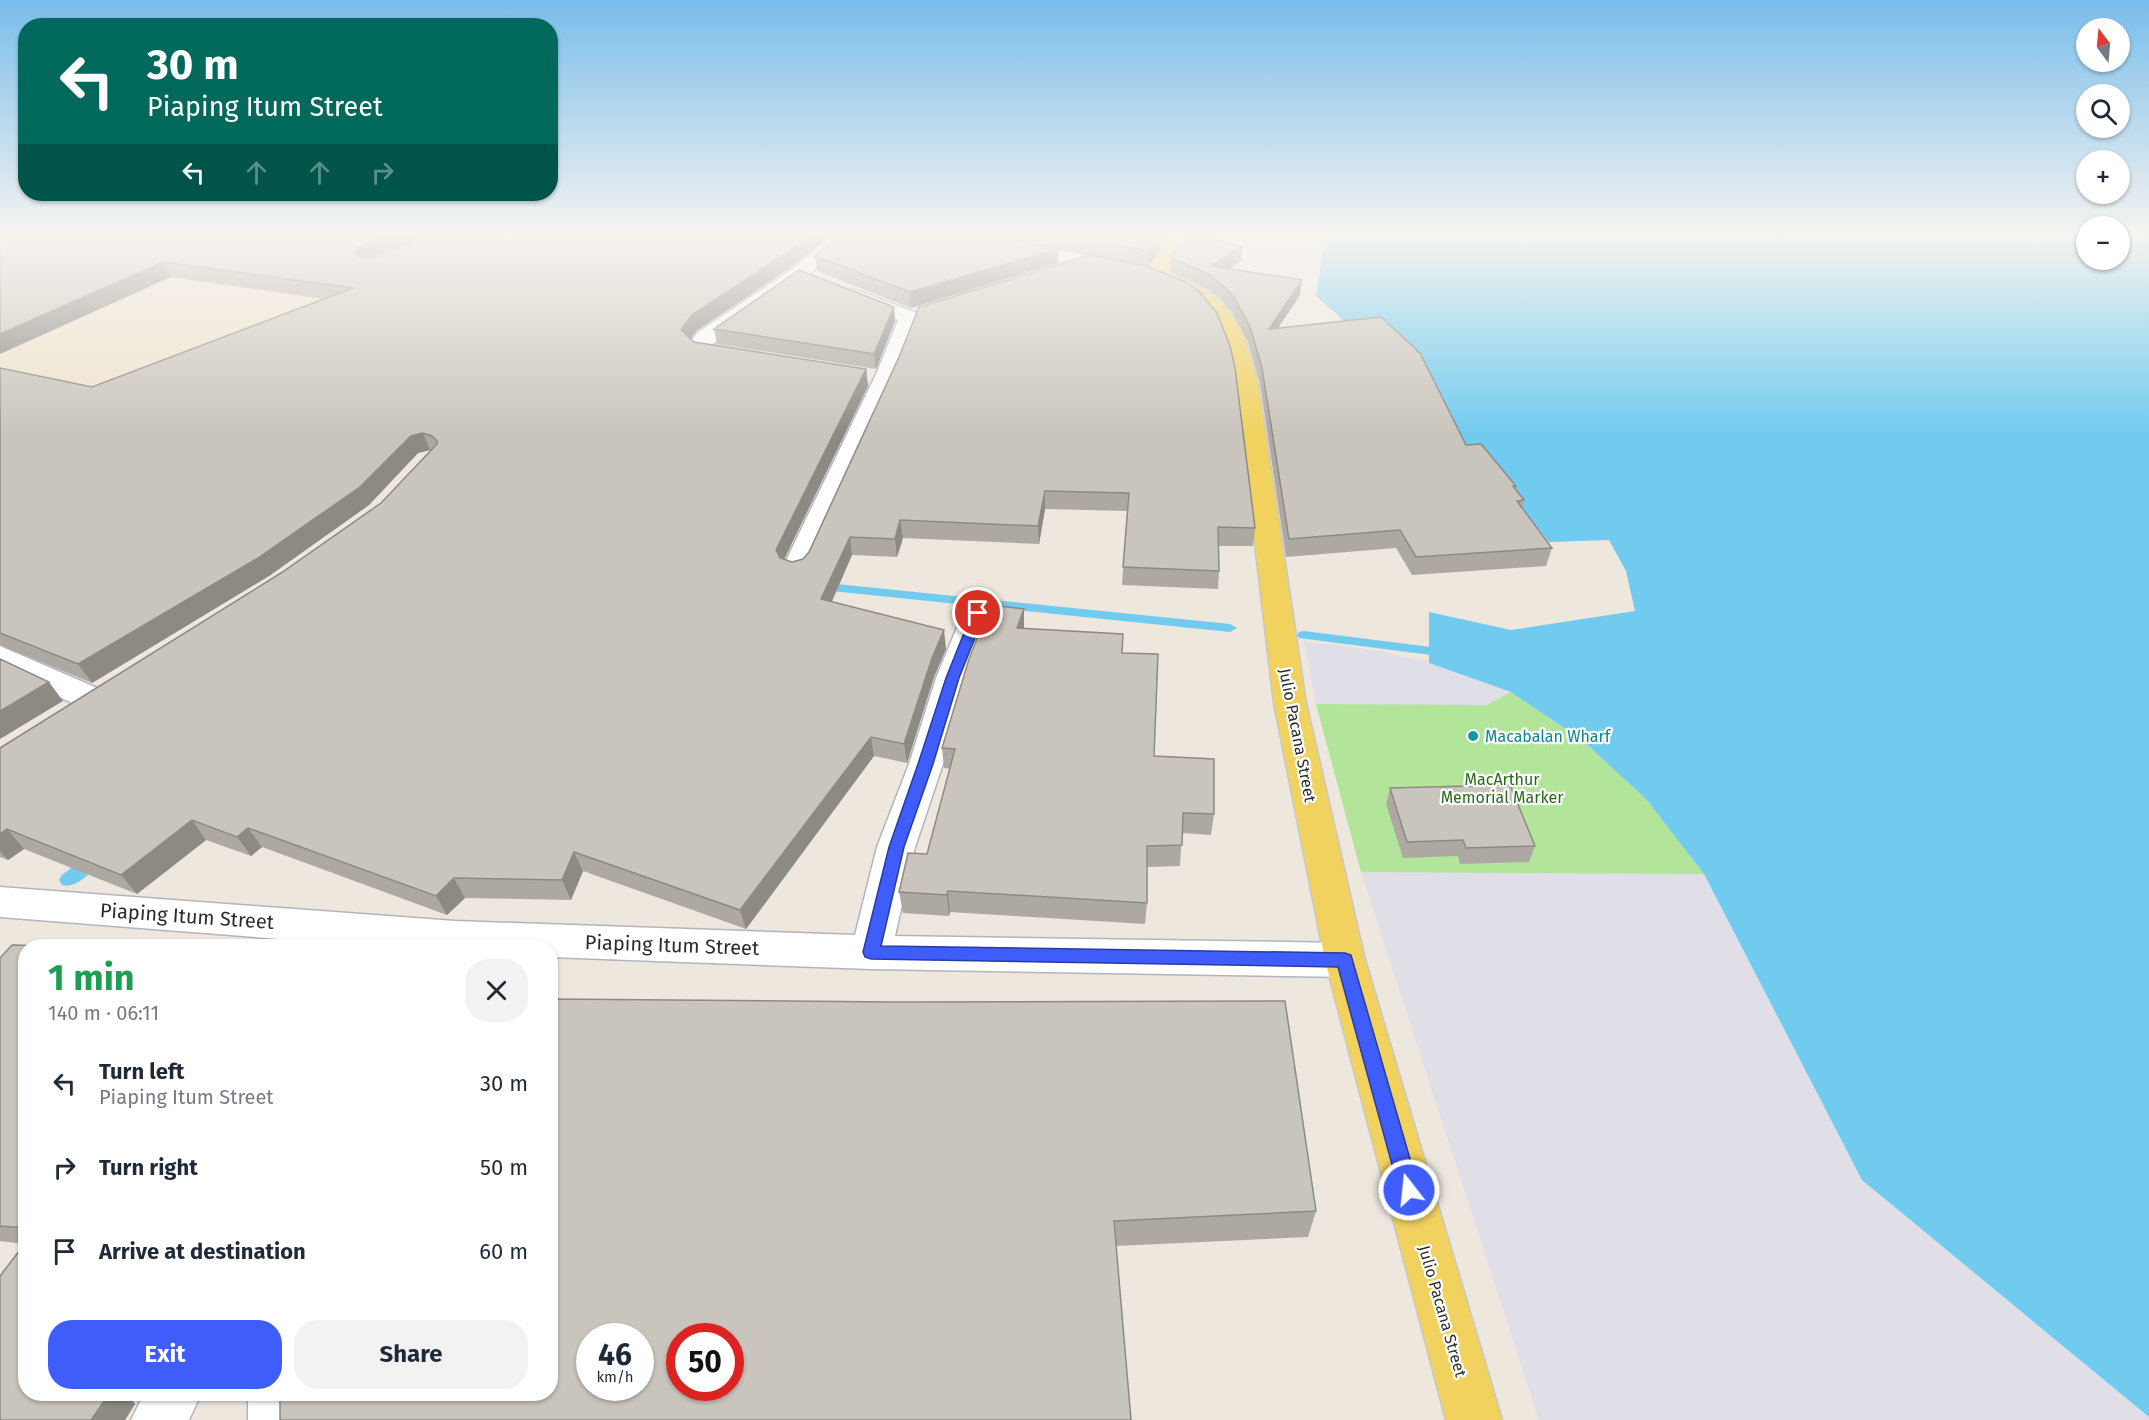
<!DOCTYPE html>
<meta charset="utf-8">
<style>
body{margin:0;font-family:"Fira Sans",sans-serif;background:#f2f2f3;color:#1f2937;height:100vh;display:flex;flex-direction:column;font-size:22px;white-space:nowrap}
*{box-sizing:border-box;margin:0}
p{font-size:20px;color:#747a83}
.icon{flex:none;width:33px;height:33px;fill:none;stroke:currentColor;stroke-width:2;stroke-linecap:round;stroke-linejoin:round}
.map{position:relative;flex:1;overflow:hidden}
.sheet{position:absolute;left:18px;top:939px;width:540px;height:462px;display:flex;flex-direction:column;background:#fff;border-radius:24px;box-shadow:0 2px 4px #0004}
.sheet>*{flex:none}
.banner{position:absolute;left:18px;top:18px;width:540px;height:183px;border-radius:24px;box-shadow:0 2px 4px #0004;background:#00695c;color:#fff;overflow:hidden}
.needle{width:39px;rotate:344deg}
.buttons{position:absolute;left:2076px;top:18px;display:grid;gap:12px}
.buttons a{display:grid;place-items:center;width:54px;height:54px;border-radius:50%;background:#fff;box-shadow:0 2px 4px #0004;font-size:30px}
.speed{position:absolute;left:576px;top:1323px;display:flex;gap:12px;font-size:30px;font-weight:700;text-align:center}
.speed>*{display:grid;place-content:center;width:78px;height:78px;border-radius:50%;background:#fff;box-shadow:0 2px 4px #0004;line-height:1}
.speed small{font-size:15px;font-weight:400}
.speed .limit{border:9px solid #d22;background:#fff;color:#111}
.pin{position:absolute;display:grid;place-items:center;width:51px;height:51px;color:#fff;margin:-26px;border:3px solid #fff;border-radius:50%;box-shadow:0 2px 6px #0007}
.me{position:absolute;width:66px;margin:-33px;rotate:344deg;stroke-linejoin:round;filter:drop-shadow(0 0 4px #0008)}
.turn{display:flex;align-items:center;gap:21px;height:126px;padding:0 30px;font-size:27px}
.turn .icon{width:78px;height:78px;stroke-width:2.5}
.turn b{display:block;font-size:42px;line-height:51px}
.lanes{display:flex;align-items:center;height:57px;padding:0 30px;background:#0003;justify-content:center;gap:30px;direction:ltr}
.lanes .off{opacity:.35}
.round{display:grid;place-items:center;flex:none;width:63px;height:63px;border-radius:24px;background:#f2f2f3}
.overview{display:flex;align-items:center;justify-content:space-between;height:102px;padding:0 30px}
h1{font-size:36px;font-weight:700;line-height:45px;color:#1e9e55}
.action{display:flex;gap:12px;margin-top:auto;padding:12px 30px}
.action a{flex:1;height:69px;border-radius:24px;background:#3e5dfa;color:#fff;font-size:24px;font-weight:700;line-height:69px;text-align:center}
.action a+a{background:#f2f2f3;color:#1f2937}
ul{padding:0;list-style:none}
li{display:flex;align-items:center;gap:18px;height:84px;padding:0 30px}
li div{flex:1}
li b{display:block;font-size:22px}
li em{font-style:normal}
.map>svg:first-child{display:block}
.industrial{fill:#e0dee6}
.education{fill:#efe4cd}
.green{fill:#b2e49a}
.water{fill:#71cbef}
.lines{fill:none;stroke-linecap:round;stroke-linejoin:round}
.stream{fill:#71cbef;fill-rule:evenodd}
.minor-casing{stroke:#b1b4bf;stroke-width:3}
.major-casing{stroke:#c8c8c8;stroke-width:3}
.minor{fill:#fff;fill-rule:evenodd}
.major{fill:#f1d25f;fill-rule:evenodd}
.wall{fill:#ada9a2}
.shaded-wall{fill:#8d8a84}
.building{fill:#c9c5bc;stroke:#8d8a84;stroke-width:1.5;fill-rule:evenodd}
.route{fill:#3e5dfa;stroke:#283ca2;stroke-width:1.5}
.culture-dot{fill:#0f9aa8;stroke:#fff;stroke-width:2}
.labels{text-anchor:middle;stroke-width:4.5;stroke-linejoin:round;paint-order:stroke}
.street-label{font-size:16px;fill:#2b2b2b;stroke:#fff}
.culture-label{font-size:16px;fill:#0d838f;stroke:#fff;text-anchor:start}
.park-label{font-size:16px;fill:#29691a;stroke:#fff}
.near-street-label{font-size:20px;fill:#2b2b2b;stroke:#fff}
</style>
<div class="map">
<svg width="2149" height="1420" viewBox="0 0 2149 1420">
<rect width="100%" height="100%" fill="#ede7de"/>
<path class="industrial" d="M1304 641 1381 651 1429 663 1511 692 1582 740 1646 799 1704 874 1862 1180 2149 1417V1420H1539L1361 872 1316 704Z"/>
<path class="education" d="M0 236H65L555 346 0 418Z"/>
<path class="green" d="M1511 692 1582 740 1646 799 1704 874 1361 872 1316 704 1487 705Z"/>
<path class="water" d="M1325 236H2086V260H2120V236H2149V1417L1862 1180 1704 874 1646 799 1582 740 1511 692 1429 663V612L1511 630 1635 611 1626 571 1609 540 1549 542 1473 446 1441 445 1338 315 1316 296Z"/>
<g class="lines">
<path class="stream" d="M817 582 1230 624 1237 628 1230 632 812 589 810 586Z
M1304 631 1431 647 1438 651 1431 655 1299 638 1297 635 1299 632Z
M94 853 100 855 103 860 100 865C89 873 76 889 62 885L59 880 62 875 88 855Z"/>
<defs>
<path id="minor" d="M833 236H853L806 277 711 345 745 351 748 356 745 361C729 365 697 360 687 346L697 333 792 269Z
M952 236H987L1119 262 1126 264 1129 268 1126 272 1119 274 961 241 955 240Z
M853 289 917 313 920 317 899 372 810 569 806 575 796 578 786 575 782 569 877 372 898 320 846 299 843 295 846 291Z
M978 604 989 607 993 613 968 678 943 764 915 847 895 936 1345 943 1359 948 1365 960 1359 972 1345 977 871 969 550 957V946H369L0 917V887L455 921 855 935 877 847 909 764 936 678 963 613 967 607Z
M0 646 104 691 108 699 104 707 92 710 80 707 0 668Z
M144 1394H201L189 1420H131Z
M248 1394H302L304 1420H248Z"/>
<path id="major" d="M1165 236H1183C1185 251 1176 262 1166 273 1231 296 1242 320 1258 384L1306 703 1365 960 1502 1420H1446L1325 960 1274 703 1236 384C1220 317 1212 302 1146 279L1143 275 1162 253Z"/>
</defs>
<use href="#minor" class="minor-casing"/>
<use href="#major" class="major-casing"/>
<use href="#minor" class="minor"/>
<use href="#major" class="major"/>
</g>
<path class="wall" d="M0 236H423L372 258H375L426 236H830L791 267 696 331 690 339 694 342 866 369 868 386 784 559 792 562 803 559 809 552 899 357 1255 528 1253 546H1219V571L1218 589 1122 585 1127 511 1045 509 1039 544 903 538 897 557 852 555 832 602 946 649 934 677 907 763 874 756 746 929 583 871 571 900 465 898 447 915 262 847 251 856 206 840 137 894 24 849 8 860 0 857V748L281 573 381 503 431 450 418 453 369 505 269 576 92 683 0 645V368L92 387 325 299 171 277Z
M997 236H1162L1160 252 1148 266Z
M1058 249V263L911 308 817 271 815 256Z
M1171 258 1241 261 1229 268 1300 295 1278 328 1466 445 1516 486 1515 489 1524 500 1522 508 1552 548 1546 566 1412 575 1396 548 1286 557 1260 384 1248 342 1232 312 1221 300 1207 289 1170 272Z
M895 321 876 369 717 344 714 329Z
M1024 628 1123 653 1154 756 1214 814 1211 835 1182 833 1180 866 1147 867V903L1145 924 950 912 949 916 903 913 899 892 927 854 950 769 944 768 942 748Z
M1390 788 1535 846 1529 862 1460 864 1458 856 1403 858 1386 804Z
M26 946V1394L133 1402 135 1404 125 1420H0L24 1244 0 1241V958Z
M550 999 1316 1211 1308 1237 1116 1246Z"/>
<path class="shaded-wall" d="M148 236H170L154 248Z
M384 236H423L365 261 361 267 355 252 359 246Z
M810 236H830L791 267 696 331 685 346 681 330 692 315Z
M1161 236H1162V242L1160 252 1148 266 1149 251Z
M1242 246 1241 261 1213 278 1211 266Z
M1058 249V263L911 308 910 292Z
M163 262 171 277 0 354V334Z
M1302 280 1300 295 1267 344 1269 329Z
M894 307 895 321 876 369 874 354Z
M866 369 868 386 780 568 776 550Z
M423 433 430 450 418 453 369 505 269 576 92 683 78 664 411 436Z
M1045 491V509L1039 544 1038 526Z
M900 520 903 538 897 557 895 539Z
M850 537 852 555 824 618 821 599Z
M1024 609V629L1017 628Z
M944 630 946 649 934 677 907 763 904 744 932 658Z
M49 682 63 701 0 739V711Z
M871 737 874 756 746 929 740 910Z
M192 820 206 840 137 894 121 875Z
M248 828 262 847 251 856 237 837Z
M7 829 24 849 8 860 0 851V834Z
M574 852 583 871 571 900 562 880Z
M454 878 465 898 447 915 436 896Z
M948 891 950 912 949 916 947 895Z
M109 1394H139L133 1402 135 1404 125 1420H91Z"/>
<path class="building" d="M0 236H148L150 239 165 236H384L359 246 355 252 360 258H375L426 236H810L788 252 692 315 681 330 694 342 866 369 776 550 780 558 792 562 803 559 809 552 899 357 919 307 1090 255 1149 267 1186 282 1199 291 1217 313 1230 346 1235 368 1255 528 1218 527 1219 571 1123 567 1129 493 1045 491 1038 526 900 520 895 539 850 537 821 599 944 630 932 658 904 744 871 737 740 910 574 852 562 880 454 878 436 896 248 828 237 837 192 820 121 875 7 829 0 834V748L281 573 381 503 437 444V441L432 436 423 433 411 436 360 487 258 558 78 664 0 633V368L92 387 353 288 163 262 0 334Z
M838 236H993L1058 249 910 292 815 256Z
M1070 236H1161V237L1149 251Z
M1184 236H1200L1242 246 1211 266 1302 280 1269 329 1381 317 1420 353 1466 445 1481 444 1516 486H1513L1524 500 1517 501 1552 548 1416 557 1400 530 1289 539 1262 368 1250 327 1234 297 1222 285 1208 274 1171 258 1182 243Z
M799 270 894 307 874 354 714 329Z
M990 605 1024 609 1017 628 1123 634 1122 653 1158 654 1154 756 1214 759V814L1183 813 1182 845 1147 846V903L948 891 947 895 899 892 908 853 927 854 955 749 942 748 969 659Z
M0 659 49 682 0 711Z
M1510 785 1535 846 1466 848 1463 840 1407 842 1390 788Z
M12 945 58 946H26V1228L0 1226V958Z
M550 999 893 1002 1285 1001 1316 1211 1114 1221 1131 1420H280V1394H550ZM590 1336H640V1388H590ZM680 1336H730V1388H680Z
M26 1242V1394H109L91 1420H0V1276Z"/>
<linearGradient id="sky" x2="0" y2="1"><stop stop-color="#78bdeb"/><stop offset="0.54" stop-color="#f7f4f0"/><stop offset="1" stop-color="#f7f4f0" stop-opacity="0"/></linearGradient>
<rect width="2149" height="435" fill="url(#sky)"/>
<path class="route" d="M978 610 985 613 959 678 933 764 904 847 881 946 1345 953 1351 955 1419 1190 1416 1197 1409 1200 1402 1197 1399 1190 1338 967 871 959 865 957 863 952 889 847 918 764 946 678 972 613Z"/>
<circle class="culture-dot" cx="1473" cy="736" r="6"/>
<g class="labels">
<g class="street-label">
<text transform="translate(1298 735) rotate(79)" y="6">Julio Pacana Street</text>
<text transform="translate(1443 1311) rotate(74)" y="6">Julio Pacana Street</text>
</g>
<g class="culture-label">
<text x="1485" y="742">Macabalan Wharf</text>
</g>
<g class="park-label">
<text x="1502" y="785">MacArthur<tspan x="1502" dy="18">Memorial Marker</tspan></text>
</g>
<g class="near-street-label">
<text transform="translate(187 916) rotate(4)" y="7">Piaping Itum Street</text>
<text transform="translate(672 945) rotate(2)" y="7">Piaping Itum Street</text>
</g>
</g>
</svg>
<div class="buttons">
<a><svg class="needle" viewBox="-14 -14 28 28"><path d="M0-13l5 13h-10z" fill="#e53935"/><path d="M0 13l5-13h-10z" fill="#747a83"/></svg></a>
<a><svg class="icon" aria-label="search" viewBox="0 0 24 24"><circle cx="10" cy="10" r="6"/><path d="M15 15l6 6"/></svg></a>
<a>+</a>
<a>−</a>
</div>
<div class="speed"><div>46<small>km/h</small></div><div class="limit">50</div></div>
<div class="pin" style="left:978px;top:613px;background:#d93025"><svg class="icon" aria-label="arrive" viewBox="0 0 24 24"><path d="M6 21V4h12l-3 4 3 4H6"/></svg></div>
<svg class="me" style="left:1409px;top:1190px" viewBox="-20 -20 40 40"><circle r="17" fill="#3e5dfa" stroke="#fff" stroke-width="3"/><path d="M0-11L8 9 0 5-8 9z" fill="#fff"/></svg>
<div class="banner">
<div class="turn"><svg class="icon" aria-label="left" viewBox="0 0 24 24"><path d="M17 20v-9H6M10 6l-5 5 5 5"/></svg><div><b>30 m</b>Piaping Itum Street</div></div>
<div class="lanes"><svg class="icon" aria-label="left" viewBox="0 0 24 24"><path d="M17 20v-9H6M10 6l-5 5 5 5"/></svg><svg class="icon off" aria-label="ahead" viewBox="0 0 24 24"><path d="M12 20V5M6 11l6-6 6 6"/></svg><svg class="icon off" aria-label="ahead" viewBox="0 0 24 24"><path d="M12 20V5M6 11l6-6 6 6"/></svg><svg class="icon off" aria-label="right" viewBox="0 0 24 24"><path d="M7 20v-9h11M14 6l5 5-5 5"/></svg></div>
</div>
<section class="sheet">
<div class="overview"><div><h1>1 min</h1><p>140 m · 06:11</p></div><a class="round"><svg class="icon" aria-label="close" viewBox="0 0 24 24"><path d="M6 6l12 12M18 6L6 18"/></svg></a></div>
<ul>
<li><svg class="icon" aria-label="left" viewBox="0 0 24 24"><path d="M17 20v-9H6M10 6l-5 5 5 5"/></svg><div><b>Turn left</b><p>Piaping Itum Street</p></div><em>30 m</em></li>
<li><svg class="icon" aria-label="right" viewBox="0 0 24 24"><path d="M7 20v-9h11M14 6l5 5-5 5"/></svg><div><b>Turn right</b></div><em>50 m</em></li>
<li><svg class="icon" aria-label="arrive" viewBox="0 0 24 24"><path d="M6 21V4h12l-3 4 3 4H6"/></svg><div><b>Arrive at destination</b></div><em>60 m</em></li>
</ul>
<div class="action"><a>Exit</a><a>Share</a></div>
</section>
</div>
